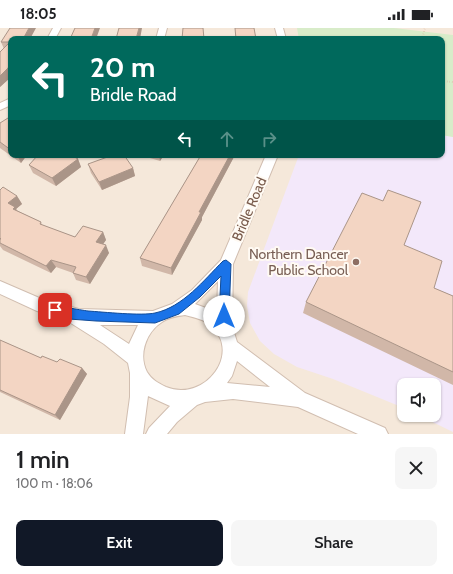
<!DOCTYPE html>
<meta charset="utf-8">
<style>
body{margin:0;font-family:Cabin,sans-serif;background:#f6f6f6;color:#202124;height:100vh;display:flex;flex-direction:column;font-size:15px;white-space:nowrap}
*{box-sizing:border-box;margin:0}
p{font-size:13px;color:#757577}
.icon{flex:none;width:22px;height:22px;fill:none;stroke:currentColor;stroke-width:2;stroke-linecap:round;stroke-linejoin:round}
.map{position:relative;height:406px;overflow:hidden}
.sheet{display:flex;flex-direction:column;background:#fff;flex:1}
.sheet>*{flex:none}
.guide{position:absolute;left:8px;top:8px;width:437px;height:122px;border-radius:8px;box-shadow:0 1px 3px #0004;background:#00695c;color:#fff;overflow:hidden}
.controls{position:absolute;left:397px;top:350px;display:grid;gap:8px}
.controls a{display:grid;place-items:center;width:44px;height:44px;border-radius:8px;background:#fff;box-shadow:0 1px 3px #0004;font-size:20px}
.pin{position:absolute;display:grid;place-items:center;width:34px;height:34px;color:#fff;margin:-17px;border-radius:8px;box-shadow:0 2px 6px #0006}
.me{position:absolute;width:44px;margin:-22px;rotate:0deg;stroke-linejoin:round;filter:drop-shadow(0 0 3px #0008)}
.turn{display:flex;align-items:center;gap:14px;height:84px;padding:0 16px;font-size:18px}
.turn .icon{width:52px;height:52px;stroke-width:2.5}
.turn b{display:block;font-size:28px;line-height:34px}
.lanes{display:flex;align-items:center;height:38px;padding:0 16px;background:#0003;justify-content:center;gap:20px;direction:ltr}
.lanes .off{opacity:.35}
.round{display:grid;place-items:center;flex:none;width:42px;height:42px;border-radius:8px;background:#f6f6f6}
.head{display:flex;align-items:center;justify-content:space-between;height:68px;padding:0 16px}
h1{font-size:24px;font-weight:600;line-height:30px}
.cta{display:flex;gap:8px;margin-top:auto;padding:8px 16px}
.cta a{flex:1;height:46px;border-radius:8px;background:#111827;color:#fff;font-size:16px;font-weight:600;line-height:46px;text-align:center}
.cta a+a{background:#f6f6f6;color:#202124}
.status{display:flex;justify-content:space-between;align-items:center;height:28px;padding:0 20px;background:#fff;direction:ltr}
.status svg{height:11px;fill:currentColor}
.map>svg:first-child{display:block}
.residential{fill:#f5e8da;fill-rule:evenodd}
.education{fill:#f3e8fa}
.green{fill:#d8ecc9}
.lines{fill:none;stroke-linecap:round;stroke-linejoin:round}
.street-casing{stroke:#d1beb0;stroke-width:2}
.path{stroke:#d9b8a5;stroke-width:2;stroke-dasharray:0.5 2;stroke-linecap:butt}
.street{fill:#fff;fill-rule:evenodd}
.wall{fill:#d1b7a8}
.shaded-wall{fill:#aa9588}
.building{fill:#f3d5c3;stroke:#aa9588}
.route{fill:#1a73e8;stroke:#114b97}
.education-dot{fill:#8d6e63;stroke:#fffaf3;stroke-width:1.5}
.labels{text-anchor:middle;stroke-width:4;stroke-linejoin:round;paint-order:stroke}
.street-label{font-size:14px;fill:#7a5c4d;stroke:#fffaf3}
.education-label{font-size:14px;fill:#785e54;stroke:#fffaf3;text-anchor:end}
</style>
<div class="status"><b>18:05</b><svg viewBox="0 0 49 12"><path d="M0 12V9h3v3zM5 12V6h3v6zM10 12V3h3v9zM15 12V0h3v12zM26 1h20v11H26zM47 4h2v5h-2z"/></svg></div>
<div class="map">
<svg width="453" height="406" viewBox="0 0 453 406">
<rect width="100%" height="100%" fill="#fdf6ec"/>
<path class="residential" d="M0 0H453V406H0ZM11 11H442V127H11ZM404 357H434V387H404Z"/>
<path class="education" d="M442 107 453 109V404L418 387H434V357H404V380L333 351 297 339 274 326 260 313 250 295 247 278 248 264 299 127H442Z"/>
<path class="green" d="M297 0H394L453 7V109L442 107V11H299Z"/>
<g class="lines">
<defs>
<path id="street" d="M53 0H61L55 11H47Z
M159 0H167L164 11H156Z
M275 0H283L286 11H278Z
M11 70V77L0 82V75Z
M266 127H278L233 236 232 298 237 314 305 365 385 400 388 406H358L298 379 233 371 205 374 197 377 177 394 167 406H146L149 400 170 378 148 368 143 406H125L130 369V345L128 335 104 316 66 292 37 283 0 266V253L44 272 79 281 153 283 172 276 192 262 221 232ZM218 253 217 284 195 276ZM185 287C192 289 202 291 208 295 245 323 205 375 166 359 158 355 152 352 147 344 138 327 146 304 162 294 169 289 177 288 185 287ZM100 297H138L129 316ZM237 333 270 359 227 355 232 348Z"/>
</defs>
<use href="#street" class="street-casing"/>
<path class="path" d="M422 11 425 0
M442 53 453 54"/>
<use href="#street" class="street"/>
</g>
<path class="wall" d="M11 11V49L0 59 4 21 1 14Z
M11 92V127H27L21 135 0 120V95Z
M140 127H164L160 133Z
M201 127H235L202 189V192L172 247 142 238 140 230Z
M78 131 81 139 56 158 33 145 29 137Z
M88 136 133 140 135 148 102 162 91 145Z
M0 162 17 168 22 176 16 181 18 183 41 194 42 197 75 209 103 204 106 212 103 216 109 225 90 256 76 252 73 245 56 239 51 245 3 222 0 218Z
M404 217 434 260 453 268V357L303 285 306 274Z
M0 312 41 330 82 340 87 346 60 392 0 364Z"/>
<path class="shaded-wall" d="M29 0H36L30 11H23Z
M95 0H100L96 11H91Z
M139 0H142L140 11H136Z
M11 35V49L0 59V48Z
M17 127H27L21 135Z
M159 127H164L160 133Z
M230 127H235L202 189V192L172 247 171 240 199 184Z
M78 131 81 139 56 158 52 150Z
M133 140 135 148 102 162 99 154Z
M17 168 22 176 16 181 20 188 18 189 8 175Z
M103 204 106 212 99 222 96 214Z
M106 217 109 225 90 256 86 249Z
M51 232 56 239 51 245 46 238Z
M82 340 87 346 60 392 55 387Z"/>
<path class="building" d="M10 0H29L23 11H11V14H1Z
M75 0H95L91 11H70Z
M119 0H139L136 11H116Z
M183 0H203L204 11H182Z
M235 0H254L256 11H236Z
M9 15H11V35L8 40 0 48V24Z
M8 90 11 92V122L0 114V95Z
M38 127H71L78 131 52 150 29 137Z
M113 127H124L133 140 99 154 88 136Z
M201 127H230L199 184H201L171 240 140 230Z
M3 159 17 168 8 175 15 179 13 181 41 194 40 196 75 209 83 198 103 204 96 214 106 217 86 249 73 245 76 239 51 232 46 238 0 215V211H1L0 210V162Z
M388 162 421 174 404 217 442 233 434 260 453 268V344L306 274 362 165 383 173Z
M0 312 41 330 42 328 57 334 60 331 82 340 55 387 0 362Z"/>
<path class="route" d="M226 232 231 236 229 288 228 292 224 293 220 292 219 288 221 248 200 269 179 286 155 295 96 293 69 291 52 285 50 282 52 279C56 277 80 282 88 283 103 284 142 288 155 285 183 279 204 252 223 233Z"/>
<circle class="education-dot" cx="356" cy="234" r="4"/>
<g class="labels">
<g class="street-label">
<text transform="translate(249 181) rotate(-67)" y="5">Bridle Road</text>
</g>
<g class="education-label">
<text x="348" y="231">Northern Dancer<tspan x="348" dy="16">Public School</tspan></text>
</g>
</g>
</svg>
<div class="controls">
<a><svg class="icon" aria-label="sound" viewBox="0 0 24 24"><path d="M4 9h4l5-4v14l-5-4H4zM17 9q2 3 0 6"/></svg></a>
</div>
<div class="pin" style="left:55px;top:282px;background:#d93025"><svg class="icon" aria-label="arrive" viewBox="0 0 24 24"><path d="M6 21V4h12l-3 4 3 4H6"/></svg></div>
<svg class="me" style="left:224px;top:288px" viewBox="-20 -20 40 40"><circle r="19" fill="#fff"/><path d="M0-13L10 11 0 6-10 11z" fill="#1a73e8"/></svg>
<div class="guide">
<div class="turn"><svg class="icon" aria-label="left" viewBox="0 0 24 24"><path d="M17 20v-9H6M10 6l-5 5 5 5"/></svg><div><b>20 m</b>Bridle Road</div></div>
<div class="lanes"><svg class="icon" aria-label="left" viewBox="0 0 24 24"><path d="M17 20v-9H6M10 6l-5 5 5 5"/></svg><svg class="icon off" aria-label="ahead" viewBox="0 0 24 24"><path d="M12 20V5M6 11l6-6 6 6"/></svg><svg class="icon off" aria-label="right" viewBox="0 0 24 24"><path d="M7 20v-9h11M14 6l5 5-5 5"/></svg></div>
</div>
</div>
<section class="sheet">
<div class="head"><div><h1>1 min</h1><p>100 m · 18:06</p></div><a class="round"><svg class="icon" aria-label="close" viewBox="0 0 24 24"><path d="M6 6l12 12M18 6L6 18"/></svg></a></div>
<div class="cta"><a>Exit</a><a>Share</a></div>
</section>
